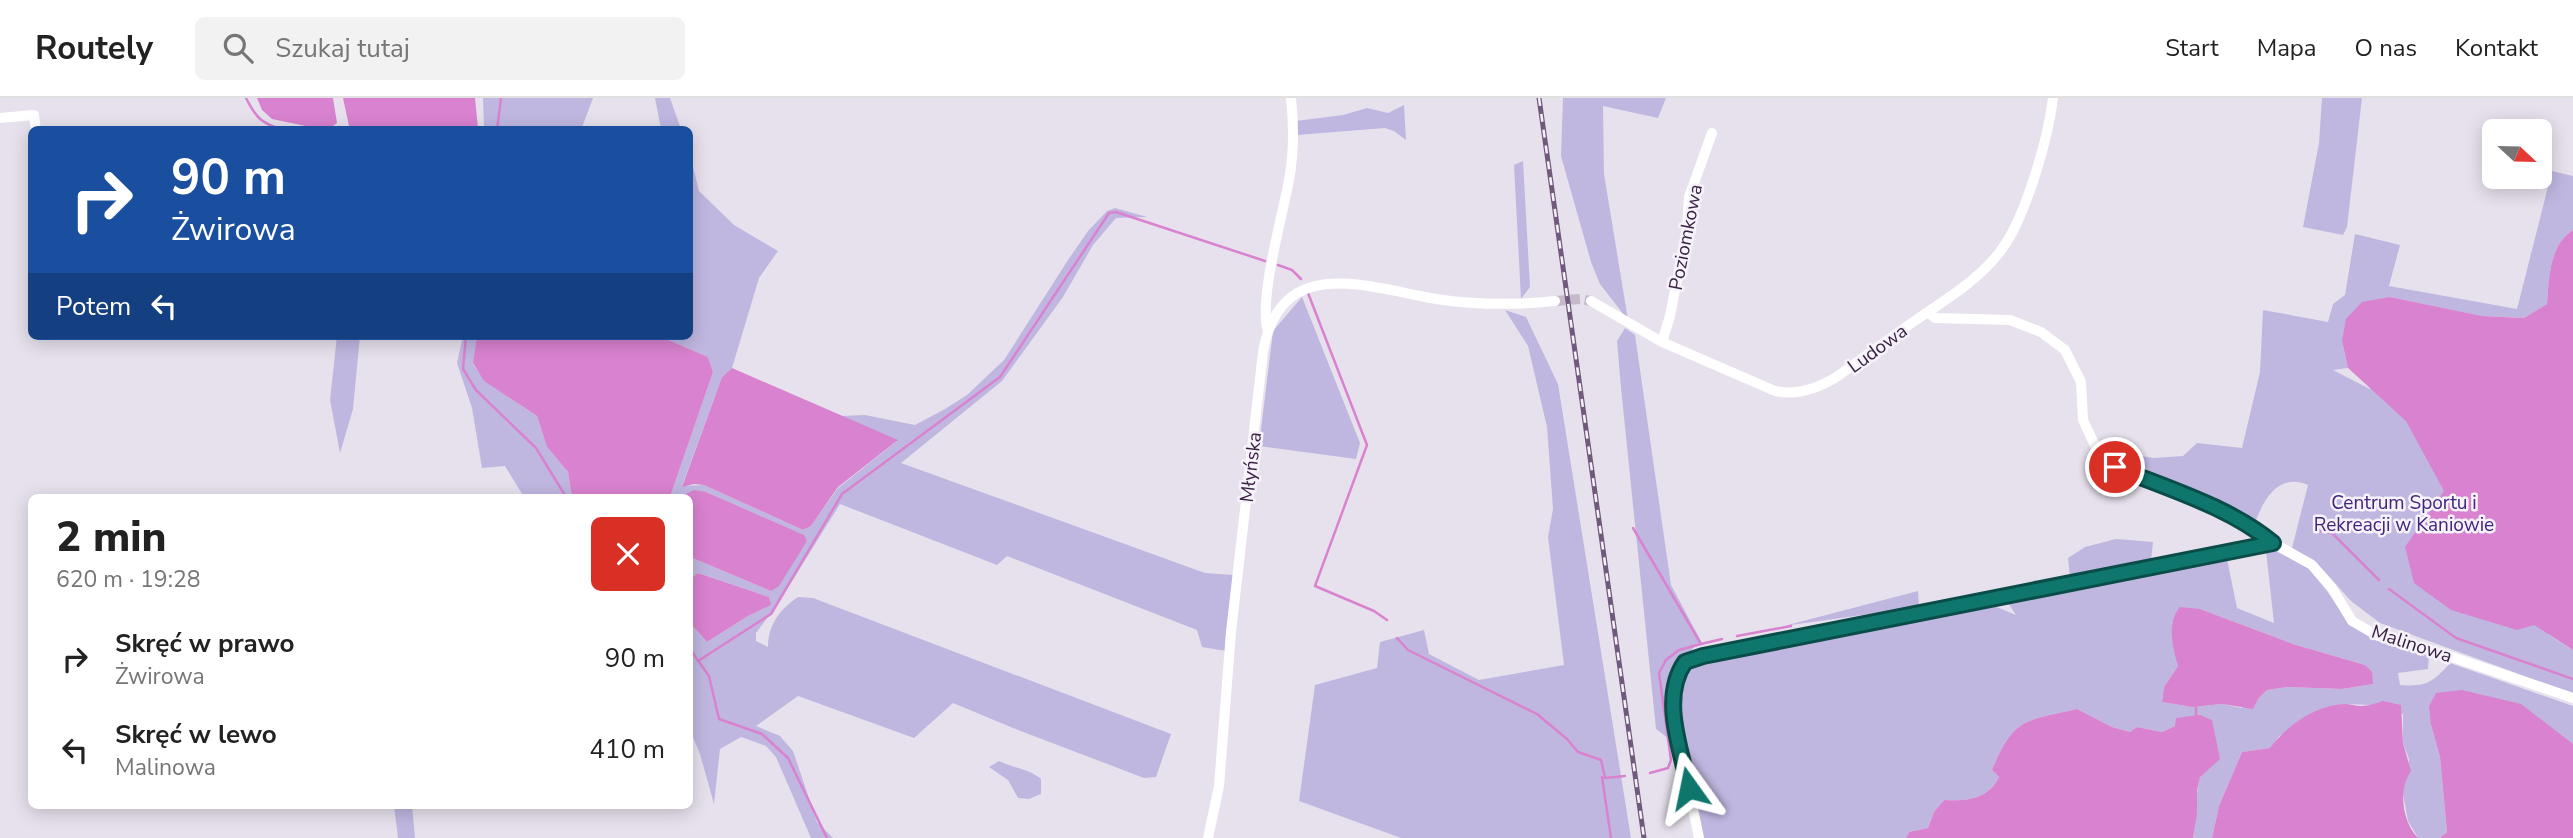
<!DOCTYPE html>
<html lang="pl">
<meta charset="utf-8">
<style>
body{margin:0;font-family:"Nunito Sans",sans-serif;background:#f2f2f2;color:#222;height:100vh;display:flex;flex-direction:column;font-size:26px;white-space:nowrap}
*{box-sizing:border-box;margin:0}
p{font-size:23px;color:#767676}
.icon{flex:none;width:38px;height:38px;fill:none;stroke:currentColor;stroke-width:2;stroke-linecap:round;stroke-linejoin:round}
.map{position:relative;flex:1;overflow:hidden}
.side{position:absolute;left:28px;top:396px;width:665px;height:315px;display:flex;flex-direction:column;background:#fff;border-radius:10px;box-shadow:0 4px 18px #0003}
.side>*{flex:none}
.top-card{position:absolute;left:28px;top:28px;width:665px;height:214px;border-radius:10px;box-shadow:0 4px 18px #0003;background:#1a4fa0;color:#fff;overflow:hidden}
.needle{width:46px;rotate:112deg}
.buttons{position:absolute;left:2482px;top:21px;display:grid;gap:14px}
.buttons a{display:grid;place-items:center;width:70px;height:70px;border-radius:10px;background:#fff;box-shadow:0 4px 18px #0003;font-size:35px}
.pin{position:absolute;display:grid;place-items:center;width:60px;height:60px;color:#fff;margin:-30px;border:4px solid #fff;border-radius:50%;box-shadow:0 2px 7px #0007}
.me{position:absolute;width:77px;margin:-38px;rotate:348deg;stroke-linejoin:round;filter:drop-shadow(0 0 5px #0008)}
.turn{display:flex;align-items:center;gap:24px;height:147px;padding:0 28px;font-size:32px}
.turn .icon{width:91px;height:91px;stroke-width:2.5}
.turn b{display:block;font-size:49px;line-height:60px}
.then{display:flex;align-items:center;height:66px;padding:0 28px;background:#0003;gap:14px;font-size:26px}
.round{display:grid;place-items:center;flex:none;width:74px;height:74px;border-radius:10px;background:#f2f2f2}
.overview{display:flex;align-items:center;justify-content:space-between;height:119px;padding:0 28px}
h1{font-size:42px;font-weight:800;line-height:52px}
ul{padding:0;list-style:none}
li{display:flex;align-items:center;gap:21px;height:91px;padding:0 28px}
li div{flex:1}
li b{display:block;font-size:26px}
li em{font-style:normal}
header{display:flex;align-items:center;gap:42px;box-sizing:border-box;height:98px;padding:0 35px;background:#fff;border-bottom:2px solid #e0e0e0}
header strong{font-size:33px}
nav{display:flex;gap:38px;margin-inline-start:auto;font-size:24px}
.search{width:490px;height:63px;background:#f2f2f2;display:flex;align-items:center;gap:18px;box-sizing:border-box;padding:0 24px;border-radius:10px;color:#767676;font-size:26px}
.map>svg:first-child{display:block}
.green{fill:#c0b7e1;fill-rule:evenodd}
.water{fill:#d982cf}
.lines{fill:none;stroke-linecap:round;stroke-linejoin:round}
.stream{stroke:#d982cf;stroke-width:2.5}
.minor-tunnel{stroke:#c4baca;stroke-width:10;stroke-dasharray:10 5;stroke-linecap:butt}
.minor{stroke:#fff;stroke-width:10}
.rail-casing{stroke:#71597c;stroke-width:5}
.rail{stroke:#f5f2f9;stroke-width:2.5;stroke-dasharray:8;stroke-linecap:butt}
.route-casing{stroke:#0a4d48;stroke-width:18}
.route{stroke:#0f766e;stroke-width:12}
.labels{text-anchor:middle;stroke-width:5;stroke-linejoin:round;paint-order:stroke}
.street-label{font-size:19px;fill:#361f40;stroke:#f5f2f9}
.park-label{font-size:19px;fill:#42247c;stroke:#f5f2f9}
</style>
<header>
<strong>Routely</strong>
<div class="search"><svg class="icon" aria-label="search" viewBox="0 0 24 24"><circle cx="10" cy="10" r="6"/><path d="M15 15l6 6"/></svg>Szukaj tutaj</div>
<nav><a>Start</a><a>Mapa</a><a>O nas</a><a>Kontakt</a></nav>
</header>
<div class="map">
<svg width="2573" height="740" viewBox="0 0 2573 740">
<rect width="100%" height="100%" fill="#e7e1ed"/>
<path class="green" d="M483 0H593L581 32 484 31Z
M655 0H670L681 31H661Z
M1563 0H1666L1658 20 1603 8 1604 76 1628 222 1600 186 1591 164 1561 58Z
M2322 0H2362L2347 129 2343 137 2303 129 2319 45Z
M1404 7 1406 42 1394 33 1385 30 1297 37 1296 23 1343 17 1367 10 1388 15Z
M690 57 699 93 734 127 778 153 759 180 732 270 722 279 682 388 704 387 803 432 811 428 838 390 897 343 841 318 865 317 915 327 945 311 967 297 1004 262 1068 162 1088 133 1107 113 1115 110 1147 119 1116 120 1093 147 1063 199 1002 283 901 365 1205 475 1234 477 1226 553 1202 549 1197 532 1007 458 997 467 840 406 779 504 756 535V543L768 549C768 527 780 511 798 499L813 500 1171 636 1156 679 1144 680 1013 630 953 605 914 640 798 598 756 628 780 638 793 653 817 724 833 740H811L776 659 766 648 741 639 720 651 714 706 700 656 690 632V525L707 544 748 518 770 507 769 499 698 475 690 481V459L771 493 807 443 803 437 706 394 670 399 713 274 708 259 659 238H690Z
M1523 63 1530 189 1521 201 1514 67Z
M2552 73 2573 78V132C2549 147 2549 181 2547 206L2524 220 2481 218 2390 199 2342 243 2348 270 2333 272 2370 291 2431 258 2549 537 2573 552V596L2380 525 2351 503 2314 462 2292 450 2308 387C2279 374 2263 402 2255 425L2212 401 2150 374 2128 356 2154 360 2183 358 2197 345 2242 350 2260 274 2263 212 2328 224 2333 206 2345 197 2355 136 2400 147 2389 188 2517 211Z
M1302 199 1360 345 1356 361 1259 348 1273 233Z
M1505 212 1526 219 1558 286 1631 740H1401L1299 703 1315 587 1377 570 1380 544 1424 532 1429 556 1479 582 1564 567 1548 439 1553 411 1547 329 1528 248Z
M1625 230 1635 237 1671 487 1701 543C1664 576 1664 597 1673 644L1656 631 1621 290 1617 243Z
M337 238H360L353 311 340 355 330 302Z
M463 238H477L473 266 485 283 537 318 547 349 568 374 572 399H524L505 368 482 370 472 310 457 265Z
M2116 441 2153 444 2151 463 2070 480 2068 460 2085 449Z
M2274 452 2308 470 2327 493 2350 527 2429 556 2428 571 2398 575 2400 587C2427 589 2433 584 2450 565L2573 608V646L2431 627 2440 659 2447 734 2440 740H2418L2408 723 2403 696 2409 661 2403 645V616L2370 607 2345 606 2279 638 2271 650 2242 654 2219 708 2212 740H2193C2197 719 2195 699 2200 678L2175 628 2162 634 2137 629 2130 634 2112 629 2077 611C2025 623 2014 619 1992 672L1999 679C1986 702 1968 703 1944 702L1934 714 1928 730 1909 734 1906 740H1703L1677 609 1682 582 1689 568 1994 508 2016 517 2008 505 2227 461 2237 510 2274 525 2266 453ZM2200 511 2293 546 2365 567 2373 586 2342 591 2288 589 2267 592 2258 601 2241 610 2222 606 2192 609 2162 604 2164 589 2178 568 2172 525Z
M1918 493 1919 509 1784 528Z
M999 663C1013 670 1029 671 1041 681V696L1029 701 1018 700 1008 682 989 669Z
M394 707H412L415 740H398Z"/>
<path class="water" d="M257 0H333L337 25 329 31H320L272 21 262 12Z
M343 0H475L478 30 356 31 349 28Z
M2573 132V552L2534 527 2517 532 2451 512 2414 485 2405 449 2444 393 2406 323 2348 270 2342 243 2346 221 2362 204 2390 199 2482 218 2524 220 2547 206C2549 181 2549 147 2573 132Z
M477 238H659L708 259 713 274 670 399H572L568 374 547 349 537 318 484 283 473 265Z
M732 270 898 342 838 389 811 428 803 432 704 387 694 386 682 389 722 279Z
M694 392 706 394 804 437 807 443 779 488 771 493 690 459V399H679Z
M698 475 769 499 771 507 748 518 707 544 690 525V481Z
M2180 509 2200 511 2293 546 2365 567 2372 574 2373 586 2342 591 2288 589 2267 592 2258 601 2253 611 2222 606 2192 609 2162 604 2164 589 2178 568C2173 550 2166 525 2180 509Z
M2462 592 2521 606 2573 646V740H2440L2447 734 2440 659 2431 627 2429 608 2436 595Z
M2383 603 2401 607 2403 645 2411 673C2398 692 2402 723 2418 740H2212L2219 708 2242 654 2270 650C2287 627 2316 607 2345 606 2350 606 2356 608 2361 608 2369 608 2376 605 2383 603Z
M2077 611 2112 629 2130 634 2137 629 2162 634 2175 628 2176 620 2200 617 2212 622 2220 661 2200 679 2197 692V716L2193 740H1906L1909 734 1928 730 1934 714 1944 702C1967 703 1987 702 1999 679L1992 672C2014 619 2025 623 2077 611Z"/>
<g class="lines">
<path class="stream" d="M246 0C256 20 262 26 284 32
M497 32 501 0
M1278 167 1292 172 1301 181
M1308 195 1367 347 1315 488 1374 513 1387 522
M466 238 463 271 476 292 536 350 566 399
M1633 430 1701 546 1679 552 1666 562 1659 575 1671 662 1668 670 1650 675
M2316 432 2332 435 2379 482
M2389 491 2456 540 2573 581
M1737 538 1791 528
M1397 540 1408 552 1537 616 1567 641 1578 654 1601 662 1605 680 1625 678
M1701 546 1722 541
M690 551 709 578 719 621 762 636 788 660 827 740
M698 563 771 516 842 396 1000 279 1109 115 1116 114 1265 163
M2196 617V609
M1602 679 1611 740"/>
<path class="minor-tunnel" d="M1555 203 1580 201 1591 203"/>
<path class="minor" d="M0 20 34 17 36 32
M1591 203 1662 244 1775 293C1798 298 1819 290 1838 278 1864 259 1890 240 1916 222 1945 202 1977 183 1999 155 2025 123 2048 41 2053 0
M1928 214 1935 220 2010 222 2041 234 2065 252 2081 284 2083 322 2097 352 2115 369 2211 408 2258 432 2273 445 2312 467 2332 490 2352 523 2378 538 2446 557 2573 600
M1268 233C1258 203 1283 116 1289 82 1294 55 1294 28 1291 0
M1662 244 1670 218 1687 131 1689 99 1712 35
M1208 740 1219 688 1231 534 1263 254C1281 151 1373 192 1443 202 1480 207 1517 207 1555 203
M1699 740 1672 609 1677 580 1685 564 1703 558 2273 445"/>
<defs>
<path id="rail" d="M1539 0 1644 740"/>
</defs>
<use href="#rail" class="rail-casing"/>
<use href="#rail" class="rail"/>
</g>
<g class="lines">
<defs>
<path id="route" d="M1689 690C1681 651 1660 600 1685 564L1703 558 2273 445C2228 408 2168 391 2115 369"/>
</defs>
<use href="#route" class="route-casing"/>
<use href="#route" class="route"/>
</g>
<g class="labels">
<g class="street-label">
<text transform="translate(1685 139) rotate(-79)" y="7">Poziomkowa</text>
<text transform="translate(1877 250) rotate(-36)" y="7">Ludowa</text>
<text transform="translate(1250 369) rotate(-83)" y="7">Młyńska</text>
<text transform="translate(2412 545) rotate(18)" y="7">Malinowa</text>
</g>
<g class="park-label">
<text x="2404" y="411">Centrum Sportu i<tspan x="2404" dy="22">Rekreacji w Kaniowie</tspan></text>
</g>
</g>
</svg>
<div class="buttons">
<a><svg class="needle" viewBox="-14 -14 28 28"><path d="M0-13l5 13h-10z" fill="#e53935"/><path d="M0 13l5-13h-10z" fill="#767676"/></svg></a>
</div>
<div class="pin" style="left:2115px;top:369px;background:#d93025"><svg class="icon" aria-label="arrive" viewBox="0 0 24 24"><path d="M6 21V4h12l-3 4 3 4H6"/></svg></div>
<svg class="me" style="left:1689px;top:690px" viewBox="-20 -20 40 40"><path d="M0-17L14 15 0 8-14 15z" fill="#0f766e" stroke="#fff" stroke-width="4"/></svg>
<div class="top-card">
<div class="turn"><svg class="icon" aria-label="right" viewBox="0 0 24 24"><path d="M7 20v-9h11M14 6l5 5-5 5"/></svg><div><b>90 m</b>Żwirowa</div></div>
<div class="then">Potem<svg class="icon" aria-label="left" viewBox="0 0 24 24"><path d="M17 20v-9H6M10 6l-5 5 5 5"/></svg></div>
</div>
<section class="side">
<div class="overview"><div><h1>2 min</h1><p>620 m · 19:28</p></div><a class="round" style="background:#d93025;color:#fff"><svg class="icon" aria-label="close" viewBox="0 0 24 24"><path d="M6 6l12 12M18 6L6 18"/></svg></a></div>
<ul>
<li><svg class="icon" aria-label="right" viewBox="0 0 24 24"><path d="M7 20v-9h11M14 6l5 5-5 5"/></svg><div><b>Skręć w prawo</b><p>Żwirowa</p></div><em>90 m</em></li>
<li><svg class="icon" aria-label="left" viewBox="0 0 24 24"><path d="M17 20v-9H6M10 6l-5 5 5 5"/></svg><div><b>Skręć w lewo</b><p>Malinowa</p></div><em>410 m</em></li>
</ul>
</section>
</div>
